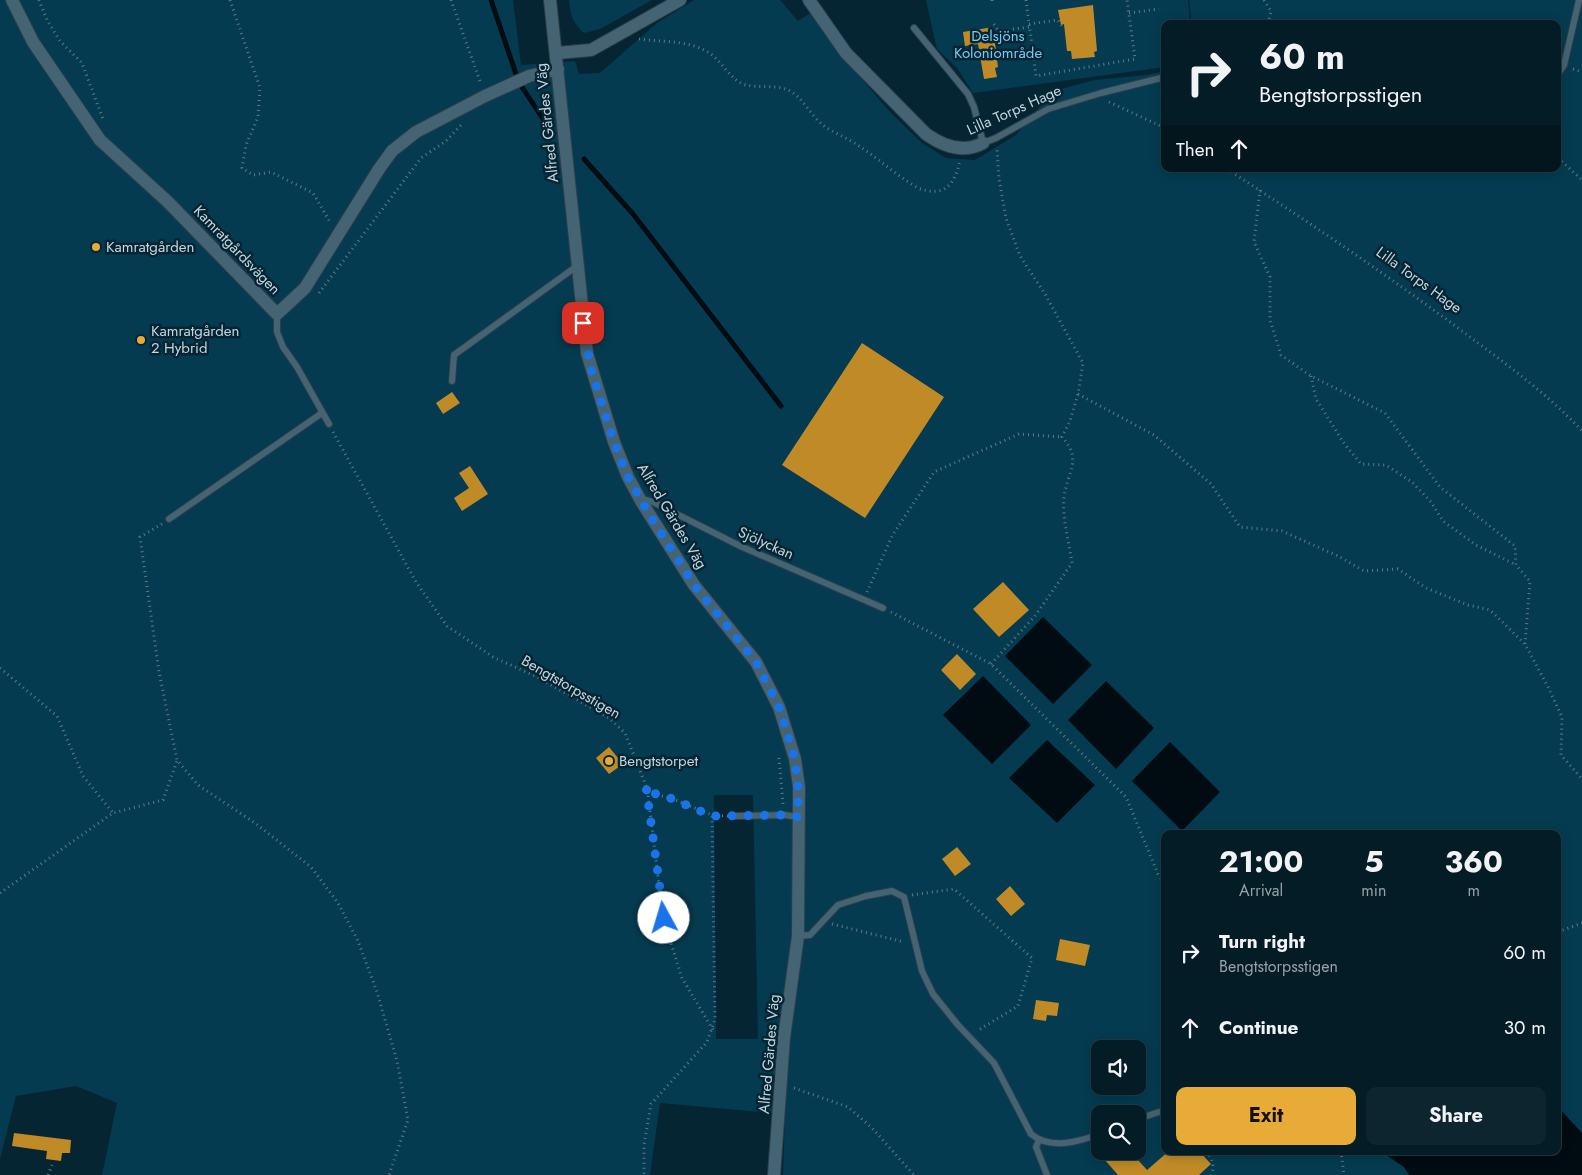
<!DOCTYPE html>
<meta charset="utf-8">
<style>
body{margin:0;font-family:Jost,sans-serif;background:#0d252e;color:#f1f3f6;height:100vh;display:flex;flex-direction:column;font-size:19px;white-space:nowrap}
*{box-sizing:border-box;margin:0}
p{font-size:16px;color:#97a1a7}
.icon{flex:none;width:28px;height:28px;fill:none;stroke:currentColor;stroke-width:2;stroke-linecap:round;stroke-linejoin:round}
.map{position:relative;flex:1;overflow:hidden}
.side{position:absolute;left:1161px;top:830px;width:400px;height:325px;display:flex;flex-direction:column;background:#041c26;border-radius:10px;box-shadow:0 2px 12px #0003,0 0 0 1px #253a43}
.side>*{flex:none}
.hud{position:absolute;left:1161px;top:20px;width:400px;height:152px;border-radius:10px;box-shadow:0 2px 12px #0003,0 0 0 1px #253a43;background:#041c26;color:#f1f3f6;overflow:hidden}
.buttons{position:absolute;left:1091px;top:1040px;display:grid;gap:10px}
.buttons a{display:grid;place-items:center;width:55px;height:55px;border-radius:10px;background:#041c26;box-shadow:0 2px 12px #0003,0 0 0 1px #253a43;font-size:25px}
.pin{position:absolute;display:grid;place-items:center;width:42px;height:42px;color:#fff;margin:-21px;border-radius:10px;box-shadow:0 2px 8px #0006}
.me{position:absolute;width:55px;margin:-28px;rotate:354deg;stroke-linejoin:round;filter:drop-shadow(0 0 4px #0008)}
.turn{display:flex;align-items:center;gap:18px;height:105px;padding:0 15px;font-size:22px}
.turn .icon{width:65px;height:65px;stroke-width:2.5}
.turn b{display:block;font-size:35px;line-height:42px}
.then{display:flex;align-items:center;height:48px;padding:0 15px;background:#0003;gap:10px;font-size:19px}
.eta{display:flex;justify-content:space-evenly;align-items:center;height:85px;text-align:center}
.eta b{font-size:30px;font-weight:700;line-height:35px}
.primary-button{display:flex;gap:10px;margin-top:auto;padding:10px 15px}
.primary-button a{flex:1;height:58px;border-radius:10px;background:#e9ab38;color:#111;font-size:20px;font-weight:700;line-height:58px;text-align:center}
.primary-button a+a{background:#0d252e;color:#f1f3f6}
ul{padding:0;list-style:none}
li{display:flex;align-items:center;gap:15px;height:75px;padding:0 15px}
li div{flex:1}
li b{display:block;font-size:19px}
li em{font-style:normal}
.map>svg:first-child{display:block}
.green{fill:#053b50;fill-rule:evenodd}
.water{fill:#010b12}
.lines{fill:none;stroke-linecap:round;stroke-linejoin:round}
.stream{stroke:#010b12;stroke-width:5}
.building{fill:#c08b27}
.service-casing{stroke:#2f3e48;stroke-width:8}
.minor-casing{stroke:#2f3e48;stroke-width:14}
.path{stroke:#617a86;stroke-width:3;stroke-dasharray:1 4;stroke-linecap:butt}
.service{stroke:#446474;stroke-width:6}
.minor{stroke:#446474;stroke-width:12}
.route{stroke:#1a73e8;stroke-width:9;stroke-dasharray:0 16.2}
.poi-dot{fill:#e9ab38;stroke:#052533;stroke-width:2}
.labels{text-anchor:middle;stroke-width:5;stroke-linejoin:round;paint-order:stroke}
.park-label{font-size:15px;fill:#7bc9f0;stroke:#052533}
.street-label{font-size:15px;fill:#c3d5de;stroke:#052533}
.poi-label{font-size:15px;fill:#c3d5de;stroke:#052533;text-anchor:start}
</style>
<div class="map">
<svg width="1582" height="1175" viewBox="0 0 1582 1175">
<rect width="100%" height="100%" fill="#052533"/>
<path class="green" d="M0 0H513L521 65 575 61 579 74 600 73 657 23 694 0H780L798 21 812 12 861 78 889 111 922 143 946 158 975 160 1016 135 1053 91 1095 80 1146 75 1165 71V169H1558V24H1192L1189 0H1582V1175H783L785 1114 660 1103 650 1175H102L117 1103 76 1086 16 1096 0 1159ZM714 795H753L758 1039H716ZM1165 834H1558V1151H1165ZM1100 1049H1138V1086H1100ZM1100 1114H1138V1151H1100Z
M569 0H652L600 29 584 33C573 23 570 15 569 0Z
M926 0H1188L1190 24H1165V67L973 93 957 68 937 49Z"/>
<path class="water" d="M1043 617 1092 665 1053 704 1005 656Z
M983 676 1031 725 992 764 943 715Z
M1106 681 1154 728 1116 769 1068 720Z
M1047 740 1095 785 1057 823 1009 778Z
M1170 742 1220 792 1182 831 1132 781Z
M1558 1107 1582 1133V1175H1409L1404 1167 1380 1151H1558Z"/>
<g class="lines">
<path class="stream" d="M491 0 516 74
M522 87 549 128
M584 159 633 214 781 406"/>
</g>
<path class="building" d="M1093 5 1097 51 1094 52 1095 57 1072 59 1071 51H1067L1064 24 1061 25 1058 10Z
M993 27 998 67 995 68 997 77 984 79 978 44 965 46 963 32Z
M862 343 944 397 865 518 782 465Z
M452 392 460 403 443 414 436 403Z
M470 466 488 494 462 511 454 498 469 488 459 473Z
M1003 582 1029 610 999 637 973 609Z
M957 654 976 674 960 690 941 670Z
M609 747 623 764 609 774 596 758Z
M957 847 971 864 955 876 942 859Z
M1010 886 1025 904 1011 916 996 899Z
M1060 939 1090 945 1085 966 1056 960Z
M1036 1000 1059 1003 1057 1016 1047 1015 1046 1021 1033 1019Z
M14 1133 71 1140 70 1153H62L61 1161 46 1159 47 1151 12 1146Z
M1097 1151H1130L1147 1170 1169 1151H1199L1211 1164 1199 1175H1118Z"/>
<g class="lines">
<defs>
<path id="service" d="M914 28 968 94 974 107 983 143 996 138 1048 109 1101 93 1165 77
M1558 74 1564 65 1579 0
M277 314V332L283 347 297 367 329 424
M452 381 454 355 577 266
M641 501 646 500 653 502 740 546 883 608
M169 519 322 413
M736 816 785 815 798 817
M798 936 810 935 838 905 866 896 892 891 904 897 922 971 933 994 958 1025 994 1063 1031 1134C1050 1150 1078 1142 1100 1134
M1138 1119 1165 1110
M1039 1140 1036 1147 1047 1175"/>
<path id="minor" d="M12 0 33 42 100 140 168 202 277 314 305 288 379 169 392 151 416 132 485 96 529 76 558 69
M550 0 587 353 614 442 628 477 641 501 694 585 756 662 779 707 795 759 799 787 798 936 784 1038 774 1175
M809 0 846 53 926 134C943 146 963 154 983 143
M557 53 591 50 680 0"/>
</defs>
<use href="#service" class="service-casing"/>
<use href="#minor" class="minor-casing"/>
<path class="path" d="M39 0 47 20 60 41 82 63 103 119
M230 0 260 88 258 117 246 145 242 168 253 175 271 172 313 193 330 222
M451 0 481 84
M992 0V2
M1026 0 1036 76 1135 59 1127 0
M1264 0 1271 11 1268 24
M1129 13 1159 9
M994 24 999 32 996 42
M1029 24 1058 20 1063 28
M998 31 1030 27
M639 39C660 42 691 40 709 53 722 61 729 78 743 84 757 89 774 84 788 90 802 96 810 115 823 125 833 133 848 138 859 146 879 159 897 176 918 188 944 198 955 185 960 160
M1573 69 1582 72
M1109 102 1165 128
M1558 158 1582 180
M1227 169C1307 221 1386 274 1462 331 1503 362 1547 393 1582 431
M1260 190 1254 242 1270 277V320L1281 355 1311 376 1385 413 1440 487 1515 546 1516 565 1530 581 1525 644
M319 293 421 158 446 141 462 124
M1311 376 1316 399 1343 442 1361 464 1386 465 1412 482 1431 502 1443 521 1476 545 1516 565
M1078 394 1154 435 1211 484 1240 527 1282 531 1338 556 1364 571 1398 569 1426 588 1468 605 1490 610 1525 644 1548 687 1562 717 1561 755 1582 779
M333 432 416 582 447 626 493 657 535 676 609 718 625 733 646 786 657 795 670 798 712 815 715 1019 707 1042 651 1104 644 1145V1175
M162 524 140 537 159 672 177 760 198 785 255 823 311 867 338 903 358 941 377 992 397 1061 408 1120 389 1175
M867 592 892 536 934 472 1019 434 1061 437
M891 612 991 664 1126 797 1158 874 1165 885
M991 664 1035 616 1072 563C1069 542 1062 518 1064 498 1067 472 1083 460 1062 437L1070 421 1078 394 1083 363 1045 294 1020 256 1006 218 999 179 997 149
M0 668 57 716 83 776 113 813
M779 758 783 804
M647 786 663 918 682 978 713 1030
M712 815 728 816
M0 893 113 813 163 800 177 761
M912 895 954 889 1032 958 1018 1006 977 1031
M832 924 904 942
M1558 932 1582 923
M794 1088 848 1107 872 1128 914 1175
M1207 1151C1212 1159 1215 1167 1211 1175
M1341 1151 1344 1175
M48 1175 52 1165"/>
<use href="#service" class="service"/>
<use href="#minor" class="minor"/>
</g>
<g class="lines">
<path class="route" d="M583 323 591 369 614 442 628 477 649 514 694 585 756 662 779 707 795 759 798 787V817L784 815 712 816 670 798 657 795 646 786 664 918"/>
</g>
<g class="poi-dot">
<circle cx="96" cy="247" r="5"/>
<circle cx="141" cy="340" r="5"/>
<circle cx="609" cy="761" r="5"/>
</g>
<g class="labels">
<g class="park-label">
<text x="998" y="41">Delsjöns<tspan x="998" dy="17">Koloniområde</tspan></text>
</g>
<g class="street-label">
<text transform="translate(1014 110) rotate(-24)" y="5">Lilla Torps Hage</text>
<text transform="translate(547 123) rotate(-96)" y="5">Alfred Gärdes Väg</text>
<text transform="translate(237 250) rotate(46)" y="5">Kamratgårdsvägen</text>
<text transform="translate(1419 280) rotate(36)" y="5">Lilla Torps Hage</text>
<text transform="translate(672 516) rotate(59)" y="5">Alfred Gärdes Väg</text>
<text transform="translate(766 543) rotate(24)" y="5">Sjölyckan</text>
<text transform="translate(571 687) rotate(30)" y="5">Bengtstorpsstigen</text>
<text transform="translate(769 1054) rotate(-85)" y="5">Alfred Gärdes Väg</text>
</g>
<g class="poi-label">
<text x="106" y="252">Kamratgården</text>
<text x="151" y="336">Kamratgården<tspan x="151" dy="17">2 Hybrid</tspan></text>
<text x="619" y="766">Bengtstorpet</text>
</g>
</g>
</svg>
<div class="buttons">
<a><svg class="icon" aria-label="sound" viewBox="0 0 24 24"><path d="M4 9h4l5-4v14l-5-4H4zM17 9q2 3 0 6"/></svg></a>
<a><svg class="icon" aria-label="search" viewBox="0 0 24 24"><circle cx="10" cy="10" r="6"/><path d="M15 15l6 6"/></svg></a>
</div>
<div class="pin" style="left:583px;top:323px;background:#d93025"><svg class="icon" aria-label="arrive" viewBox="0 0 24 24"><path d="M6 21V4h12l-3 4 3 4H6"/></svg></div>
<svg class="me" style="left:664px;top:918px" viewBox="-20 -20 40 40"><circle r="19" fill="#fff"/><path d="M0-13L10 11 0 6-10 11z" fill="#1a73e8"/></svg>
<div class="hud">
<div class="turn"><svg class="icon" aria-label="right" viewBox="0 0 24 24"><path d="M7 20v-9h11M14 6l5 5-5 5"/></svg><div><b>60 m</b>Bengtstorpsstigen</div></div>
<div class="then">Then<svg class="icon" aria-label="ahead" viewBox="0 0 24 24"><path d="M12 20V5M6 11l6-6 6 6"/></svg></div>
</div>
<section class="side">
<div class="eta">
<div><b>21:00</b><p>Arrival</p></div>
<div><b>5</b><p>min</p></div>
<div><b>360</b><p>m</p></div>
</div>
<ul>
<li><svg class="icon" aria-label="right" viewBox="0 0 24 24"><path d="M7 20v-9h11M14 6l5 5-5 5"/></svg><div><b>Turn right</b><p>Bengtstorpsstigen</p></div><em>60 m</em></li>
<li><svg class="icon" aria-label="ahead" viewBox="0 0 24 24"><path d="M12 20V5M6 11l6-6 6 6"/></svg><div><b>Continue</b></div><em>30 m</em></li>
</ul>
<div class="primary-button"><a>Exit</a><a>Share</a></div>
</section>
</div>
